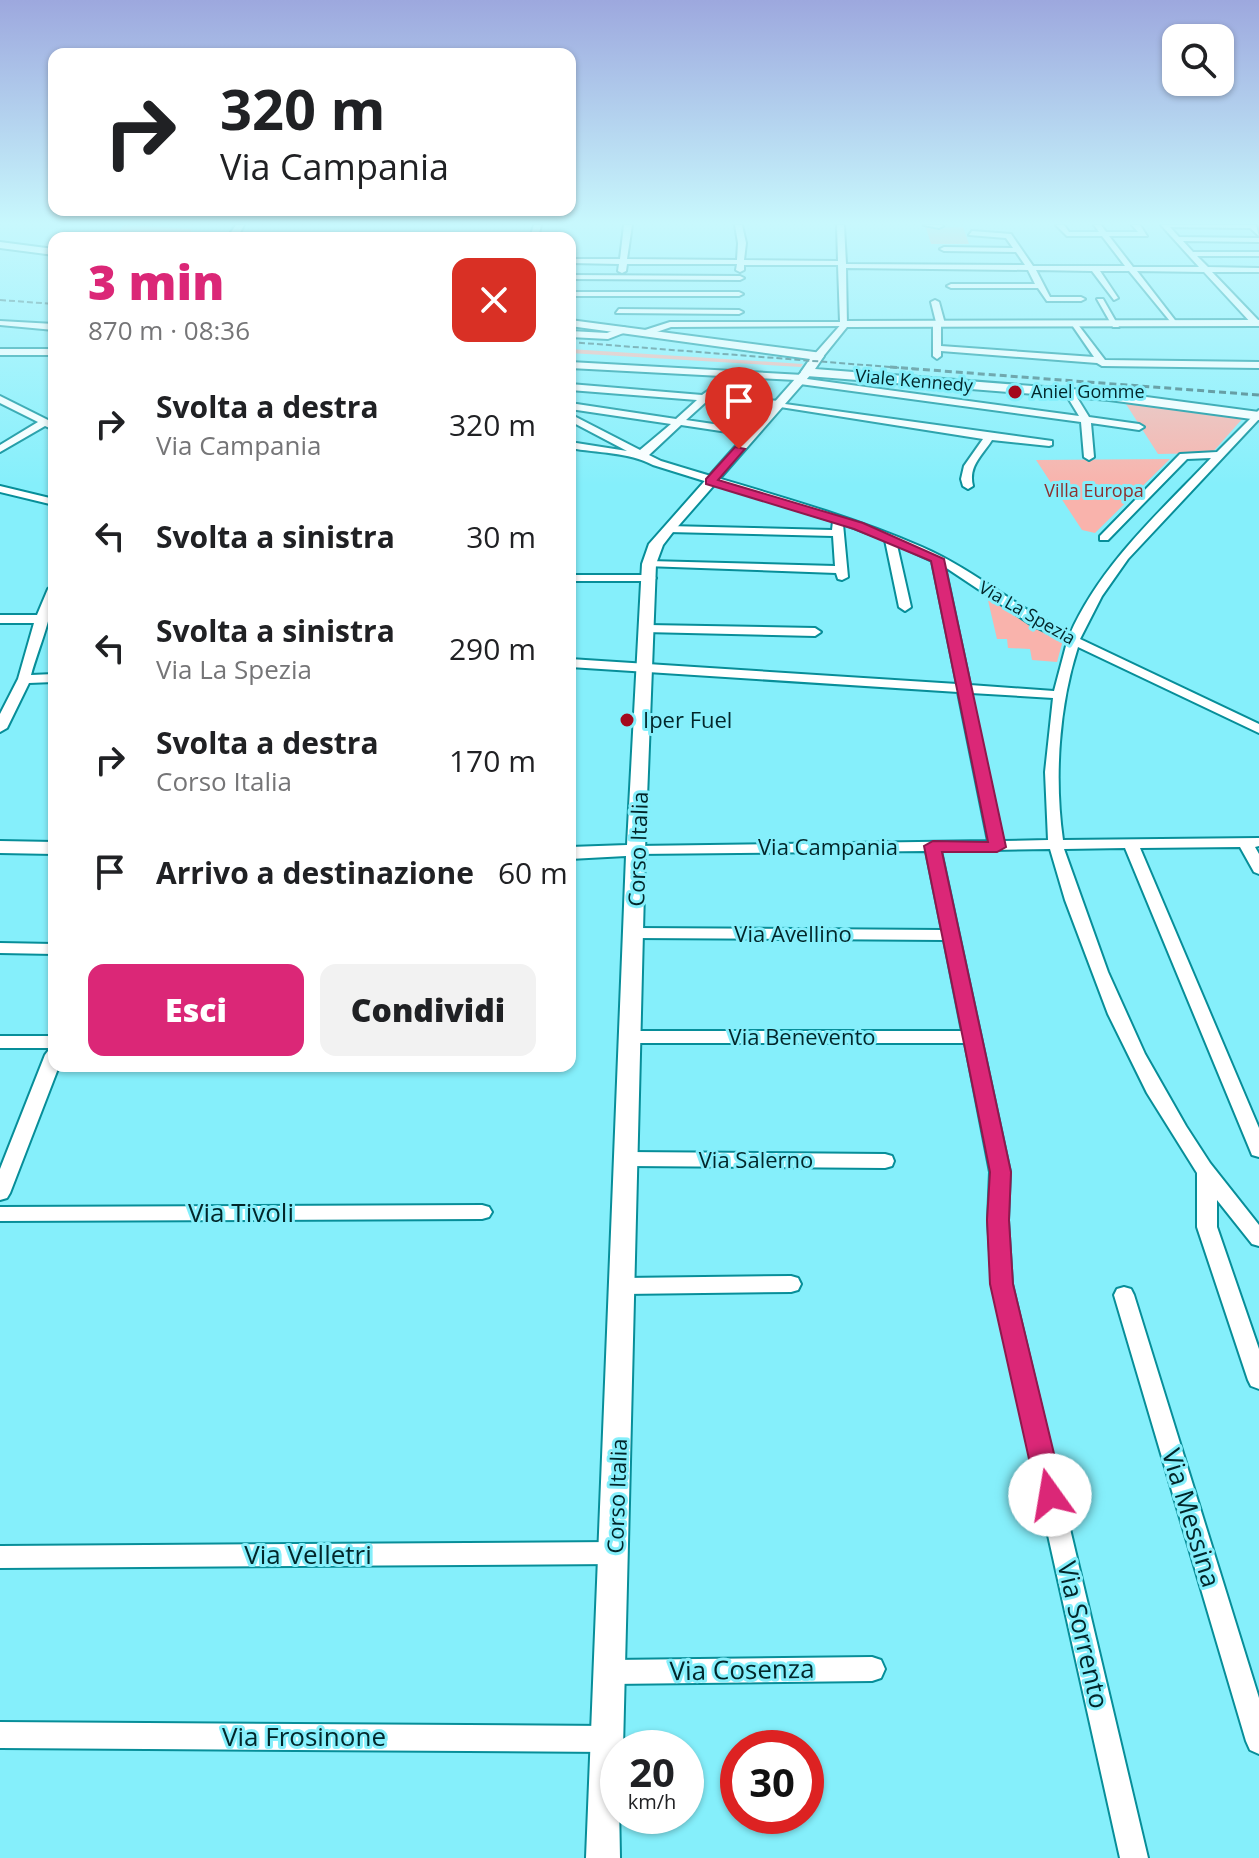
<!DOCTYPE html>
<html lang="it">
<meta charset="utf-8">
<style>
body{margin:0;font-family:"Open Sans",sans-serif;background:#f2f2f2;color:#202124;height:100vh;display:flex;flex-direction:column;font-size:30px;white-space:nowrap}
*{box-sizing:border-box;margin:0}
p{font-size:26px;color:#757577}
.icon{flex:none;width:44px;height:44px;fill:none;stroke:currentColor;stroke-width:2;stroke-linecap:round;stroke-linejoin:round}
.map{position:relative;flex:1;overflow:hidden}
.panel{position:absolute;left:48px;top:232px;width:528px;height:840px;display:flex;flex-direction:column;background:#fff;border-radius:16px;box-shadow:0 2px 6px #0004}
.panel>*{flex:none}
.guide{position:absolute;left:48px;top:48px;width:528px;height:168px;border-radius:16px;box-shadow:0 2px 6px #0004;background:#fff;color:#202124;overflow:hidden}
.tools{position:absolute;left:1162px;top:24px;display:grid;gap:16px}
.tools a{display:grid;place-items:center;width:72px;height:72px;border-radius:16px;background:#fff;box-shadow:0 2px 6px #0004;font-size:40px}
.speed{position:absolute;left:600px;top:1730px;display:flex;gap:16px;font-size:40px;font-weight:700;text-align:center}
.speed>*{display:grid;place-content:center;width:104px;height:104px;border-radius:50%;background:#fff;box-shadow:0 2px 6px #0004;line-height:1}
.speed small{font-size:20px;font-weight:400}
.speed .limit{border:12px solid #d22;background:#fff;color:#111}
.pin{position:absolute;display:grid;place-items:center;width:68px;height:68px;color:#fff;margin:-82px -34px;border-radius:50% 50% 50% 0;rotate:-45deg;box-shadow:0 0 8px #0007}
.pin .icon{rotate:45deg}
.me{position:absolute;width:88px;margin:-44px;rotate:347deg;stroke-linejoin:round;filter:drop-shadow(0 0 6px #0008)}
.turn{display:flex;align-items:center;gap:28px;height:168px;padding:0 40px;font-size:36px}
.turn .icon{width:104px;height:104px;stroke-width:2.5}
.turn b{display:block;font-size:56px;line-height:68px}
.round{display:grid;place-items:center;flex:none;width:84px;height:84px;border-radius:16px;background:#f2f2f2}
.summary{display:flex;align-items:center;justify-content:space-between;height:136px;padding:0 40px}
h1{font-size:48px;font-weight:800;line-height:60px;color:#db2777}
.button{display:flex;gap:16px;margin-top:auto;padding:16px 40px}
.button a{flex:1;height:92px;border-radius:16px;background:#db2777;color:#fff;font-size:32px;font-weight:800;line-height:92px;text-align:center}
.button a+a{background:#f2f2f2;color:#202124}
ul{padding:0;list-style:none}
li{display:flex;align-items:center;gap:24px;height:112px;padding:0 40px}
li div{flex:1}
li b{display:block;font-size:30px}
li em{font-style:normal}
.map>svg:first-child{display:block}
.green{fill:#f9b3ac}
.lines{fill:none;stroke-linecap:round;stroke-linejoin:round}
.minor-casing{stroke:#078e99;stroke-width:4}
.tertiary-casing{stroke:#078e99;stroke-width:4}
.secondary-casing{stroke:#078e99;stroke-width:4}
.minor{fill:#fff;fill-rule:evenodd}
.tertiary{fill:#fff;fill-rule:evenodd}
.secondary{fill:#fff;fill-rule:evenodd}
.rail-far1{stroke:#316e75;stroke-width:2;stroke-dasharray:6 3;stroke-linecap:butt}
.rail{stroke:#316e75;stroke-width:3;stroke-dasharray:7 4;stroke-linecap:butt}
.route{fill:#db2777;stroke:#8e194d;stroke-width:2}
.poi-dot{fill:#a4091c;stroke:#85effb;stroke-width:3}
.labels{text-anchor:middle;stroke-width:6;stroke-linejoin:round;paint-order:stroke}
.far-street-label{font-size:18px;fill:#02262a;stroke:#85effb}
.far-poi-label{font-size:18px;fill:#02262a;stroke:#85effb;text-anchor:start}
.far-park-label{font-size:18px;fill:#8d302f;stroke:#85effb}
.poi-label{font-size:22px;fill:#02262a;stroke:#85effb;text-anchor:start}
.street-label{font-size:22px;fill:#02262a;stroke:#85effb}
.near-street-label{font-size:26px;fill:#02262a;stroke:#85effb}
</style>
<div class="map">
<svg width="1259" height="1858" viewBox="0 0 1259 1858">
<rect width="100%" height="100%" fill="#85effb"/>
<path class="green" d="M124 225 192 229 190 233H194L191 238H114Z
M963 227 969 244H931L926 228Z
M570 349 803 364 801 367 570 353Z
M1124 401 1244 417 1212 453 1158 454Z
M1170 459 1095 533 1082 530 1036 460Z
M987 596 1063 640 1057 662 1032 660 1030 649 1008 648 1007 639H997Z"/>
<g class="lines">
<defs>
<path id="minor" d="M534 225H541L538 238H530Z
M624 225H632L627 259 737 260 738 243 735 225H742L746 243 744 260 838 261 837 225H844L846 264 1025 265 1016 252 944 251 940 249 944 247 1013 248 1006 238 969 235 972 231 1011 234 1033 266H1125L1102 236H1067L1056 225H1064L1069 232H1099L1094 225H1101L1106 232H1138L1132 225H1140L1147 236H1109L1133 267H1199L1161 225H1255L1252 228 1170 227 1179 237 1259 238V242L1183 241 1193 252H1259V256H1197L1208 267 1259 268V272H1212L1259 321V325H1253L1204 272 1137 271 1178 324 1174 326 1129 271H1100L1118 298 1114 300 1092 271 1036 270 1050 297H1081L1085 299 1081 301H1047L1038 288H951L947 286 951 284H1035L1028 270 846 268 847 326 671 327 645 336 641 333 642 331 670 322H840L838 265H744V270L740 272 736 270 737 264H627L626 271 622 273 618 271 619 264 570 263V259H620Z
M924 225H942L943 226 939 228Z
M477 234 480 238 229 237 233 235Z
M570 275 740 276 744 278 740 280 570 279Z
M570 292H739L743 294 739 296H570Z
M1097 299H1103L1119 327H1113Z
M935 300 939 302 945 324 941 326V346L1094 357 1072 325 1076 322 1105 360 1259 362V368L1102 366 1097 363 941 351V356L937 359 933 356V324L936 322 931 302Z
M619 309 739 310 743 312 739 314 616 313Z
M0 321 54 324V330L0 325Z
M623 327 626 328V332L608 339 570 337V331L607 333Z
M0 349H54V355H0Z
M570 362 803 375 807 379 1079 416 1065 393 1070 390 1073 391 1089 417 1139 424 1144 427 1139 430 1091 423 1094 457 1089 460 1084 457 1081 422 800 384 796 380 570 368Z
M570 384 702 395 712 388 717 391 712 396 780 401 785 404 1052 441V445L1049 446 992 440C982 456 968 466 973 486L968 489 963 486 961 479 964 466 983 439 774 406 707 401 686 420 754 430 759 433 754 436 681 425 649 455 661 461C748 488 839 511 922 547 975 570 1018 609 1070 634 1101 564 1160 512 1211 458L1187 459 1108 540H1100V536L1180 454 1217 452 1259 410V419L1128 559 1102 596 1080 639 1259 724V733L1078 647C1059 706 1054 777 1063 840L1259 838V846L1255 847 1259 854V874L1254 872 1240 847 1140 848 1259 1128V1157L1252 1155 1250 1150 1125 848 1064 849 1108 972 1145 1054 1186 1126 1210 1163 1259 1225V1246L1252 1244 1217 1200V1227L1259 1349V1389L1251 1386 1248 1380 1197 1227V1173L1147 1093 1108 1014 1065 900 1050 849 941 851 1010 1172 1008 1220 1012 1284 1148 1858H1120L992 1284 988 1220 990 1172 965 1043H632L623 1037 632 1031H962L944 940 635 938 627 933 635 928 942 930 926 851 636 854 629 850 636 846 988 841 958 692 570 667V659L957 684 932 561 897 545 911 607 905 611 899 607 885 540 843 524 848 577 842 580 838 579 836 573 645 566V562L649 561 835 566 833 536 668 532 663 529 668 526 832 530 833 521 653 465C629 452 597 453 570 448V442L627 451 570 421V414L640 450 671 424 570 409V403L676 419 697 400 570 390ZM945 567 1032 625 1067 642 1054 691 970 685ZM971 693 1053 698 1045 772 1048 840 1003 841Z
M0 396 54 423V430L45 426 0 452V445L38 422 0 403Z
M0 486 54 499V505L0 492Z
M570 575H650L656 578 650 581H570Z
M54 585C54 614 39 646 31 675L54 674V682L29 683 7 728 0 732V714L18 679 34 623H0V615H37L48 589Z
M648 625 815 628 821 632 815 636 644 632 642 629Z
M0 943 54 944V954L0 953Z
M0 1036H54V1048H0Z
M54 1049V1066H59L10 1193 7 1198 0 1200V1169L45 1055 48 1051Z
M627 1152 885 1154 892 1156 894 1161 892 1166 885 1168 627 1166 620 1164 618 1159 620 1154Z
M482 1205 489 1207 492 1212 489 1217 482 1219 0 1221V1207Z
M791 1276 798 1278 801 1284 798 1290 791 1292 623 1294 616 1292 613 1286 616 1280 623 1278Z
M1124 1287 1131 1289 1134 1295 1259 1698V1754L1250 1750 1246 1741 1114 1295 1117 1289Z
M615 1542 623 1545 627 1553 623 1561 615 1564 0 1568V1546Z
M872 1657 881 1660 885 1669 881 1678 872 1681 611 1684 602 1681 598 1672 602 1663 611 1660Z
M0 1722 609 1726 618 1730 622 1739 618 1748 609 1752 0 1748Z"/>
<path id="tertiary" d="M236 225H244L237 238H227Z
M1247 225H1256L1259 236Z
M1259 320V326L847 327 822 358 813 356 844 321Z
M803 370 813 372 673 532 663 545 656 564 645 850 623 1748H618L620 1858H586L626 856 570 859V847L627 845 642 564 649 544Z
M0 841 54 842V854L0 853Z"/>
<path id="secondary" d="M0 242 54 249V255L0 248Z
M570 320 822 353 824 356 815 369 1109 392 1259 412V420L1109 400 807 376 801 372 810 359 570 326Z"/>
</defs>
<use href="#minor" class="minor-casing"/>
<use href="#tertiary" class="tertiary-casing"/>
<use href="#secondary" class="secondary-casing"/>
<use href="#minor" class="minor"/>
<use href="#tertiary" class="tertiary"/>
<use href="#secondary" class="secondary"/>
<path class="rail-far1" d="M0 300 54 304
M570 342 916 369"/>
<path class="rail" d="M890 367 1259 395"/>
</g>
<linearGradient id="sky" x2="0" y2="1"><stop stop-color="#9da8de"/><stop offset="0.46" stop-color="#c8f8fd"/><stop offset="1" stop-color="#c8f8fd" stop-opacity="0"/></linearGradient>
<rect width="1259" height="485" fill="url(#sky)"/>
<path class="route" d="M735 447 745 449 718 480 863 523 944 559 1006 847 997 852H942L1011 1172 1009 1220 1013 1284 1064 1495 1060 1503 1050 1507 1041 1503 1037 1495 990 1284 987 1220 990 1172 924 846 933 841 988 842 931 561 854 529 706 484V479Z"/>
<g class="poi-dot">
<circle cx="1015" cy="392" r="8"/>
<circle cx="627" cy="720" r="8"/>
</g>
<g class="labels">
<g class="far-street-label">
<text transform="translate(914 381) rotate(5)" y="6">Viale Kennedy</text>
<text transform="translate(1027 613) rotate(30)" y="6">Via La Spezia</text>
</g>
<g class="far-poi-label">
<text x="1031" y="398">Aniel Gomme</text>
</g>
<g class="far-park-label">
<text x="1094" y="497">Villa Europa</text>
</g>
<g class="poi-label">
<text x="643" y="728">Iper Fuel</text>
</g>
<g class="street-label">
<text x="828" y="855">Via Campania</text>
<text transform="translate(638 849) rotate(-88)" y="8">Corso Italia</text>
<text x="793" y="942">Via Avellino</text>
<text x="802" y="1045">Via Benevento</text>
<text x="756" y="1168">Via Salerno</text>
<text transform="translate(617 1496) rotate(-88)" y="8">Corso Italia</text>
</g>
<g class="near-street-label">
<text x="241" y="1222">Via Tivoli</text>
<text transform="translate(1191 1518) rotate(73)" y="9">Via Messina</text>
<text x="308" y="1564">Via Velletri</text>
<text transform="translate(1083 1635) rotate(77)" y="9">Via Sorrento</text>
<text transform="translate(742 1670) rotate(-1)" y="9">Via Cosenza</text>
<text x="304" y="1746">Via Frosinone</text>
</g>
</g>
</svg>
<div class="tools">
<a><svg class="icon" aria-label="search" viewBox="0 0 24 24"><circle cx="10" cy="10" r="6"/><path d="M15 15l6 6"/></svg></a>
</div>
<div class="speed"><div>20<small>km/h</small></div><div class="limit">30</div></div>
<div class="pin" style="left:739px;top:449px;background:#d93025"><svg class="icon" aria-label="arrive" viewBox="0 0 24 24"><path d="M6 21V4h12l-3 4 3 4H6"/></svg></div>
<svg class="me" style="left:1050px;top:1495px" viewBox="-20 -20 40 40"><circle r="19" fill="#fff"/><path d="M0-13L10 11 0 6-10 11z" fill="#db2777"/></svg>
<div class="guide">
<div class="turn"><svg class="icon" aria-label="right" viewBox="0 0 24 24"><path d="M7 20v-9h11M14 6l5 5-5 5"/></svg><div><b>320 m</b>Via Campania</div></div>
</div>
<section class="panel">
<div class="summary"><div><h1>3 min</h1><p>870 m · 08:36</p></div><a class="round" style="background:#d93025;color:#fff"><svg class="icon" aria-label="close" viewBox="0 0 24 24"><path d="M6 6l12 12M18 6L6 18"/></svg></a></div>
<ul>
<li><svg class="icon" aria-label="right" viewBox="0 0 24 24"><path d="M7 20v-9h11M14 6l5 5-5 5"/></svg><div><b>Svolta a destra</b><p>Via Campania</p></div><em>320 m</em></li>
<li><svg class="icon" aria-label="left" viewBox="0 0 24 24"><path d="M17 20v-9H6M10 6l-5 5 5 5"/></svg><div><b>Svolta a sinistra</b></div><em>30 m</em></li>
<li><svg class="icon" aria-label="left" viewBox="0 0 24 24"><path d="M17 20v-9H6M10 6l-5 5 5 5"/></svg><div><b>Svolta a sinistra</b><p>Via La Spezia</p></div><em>290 m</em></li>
<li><svg class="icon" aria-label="right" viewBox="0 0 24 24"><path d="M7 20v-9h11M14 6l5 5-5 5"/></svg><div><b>Svolta a destra</b><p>Corso Italia</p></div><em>170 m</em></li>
<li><svg class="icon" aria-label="arrive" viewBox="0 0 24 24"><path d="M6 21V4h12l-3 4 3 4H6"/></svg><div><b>Arrivo a destinazione</b></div><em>60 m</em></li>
</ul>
<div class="button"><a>Esci</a><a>Condividi</a></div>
</section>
</div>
